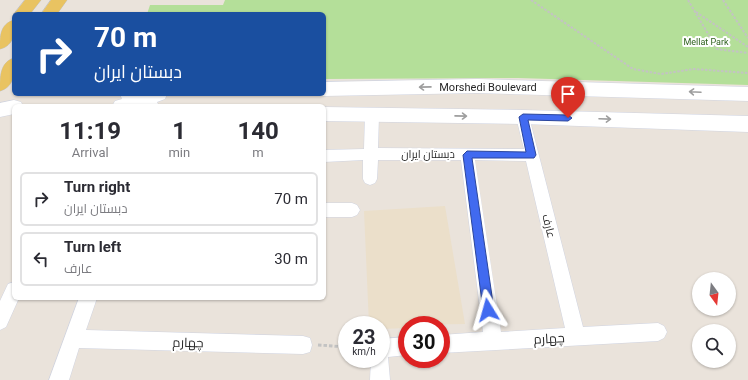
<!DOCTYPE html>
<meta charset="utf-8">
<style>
body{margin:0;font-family:Roboto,Cairo,sans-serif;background:#f2f2f3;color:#2b2b33;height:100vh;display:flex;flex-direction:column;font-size:15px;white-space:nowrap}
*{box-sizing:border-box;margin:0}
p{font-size:13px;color:#7c7c81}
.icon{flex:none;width:22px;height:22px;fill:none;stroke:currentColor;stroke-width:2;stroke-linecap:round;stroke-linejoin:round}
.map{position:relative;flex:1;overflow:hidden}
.drawer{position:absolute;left:12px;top:104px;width:314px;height:196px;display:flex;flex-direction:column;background:#fff;border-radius:6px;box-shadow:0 1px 3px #0004}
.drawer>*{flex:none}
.guide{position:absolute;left:12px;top:12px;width:314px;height:84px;border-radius:6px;box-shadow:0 1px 3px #0004;background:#1a4fa0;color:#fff;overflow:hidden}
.needle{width:26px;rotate:165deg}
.tools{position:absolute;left:692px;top:272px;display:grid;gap:8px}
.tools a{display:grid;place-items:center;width:44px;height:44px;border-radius:50%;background:#fff;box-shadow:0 1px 3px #0004;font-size:20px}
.speed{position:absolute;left:338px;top:316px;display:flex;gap:8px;font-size:20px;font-weight:700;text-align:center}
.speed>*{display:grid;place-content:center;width:52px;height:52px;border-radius:50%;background:#fff;box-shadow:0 1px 3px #0004;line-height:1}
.speed small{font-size:10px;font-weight:400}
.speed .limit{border:6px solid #d22;background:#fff;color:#111}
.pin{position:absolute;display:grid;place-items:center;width:34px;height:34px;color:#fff;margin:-41px -17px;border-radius:50% 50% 50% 0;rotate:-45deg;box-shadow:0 0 4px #0007}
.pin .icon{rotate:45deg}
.me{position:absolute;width:44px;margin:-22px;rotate:352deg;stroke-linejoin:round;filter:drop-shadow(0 0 3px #0008)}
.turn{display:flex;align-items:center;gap:14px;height:84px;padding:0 16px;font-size:18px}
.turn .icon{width:52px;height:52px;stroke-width:2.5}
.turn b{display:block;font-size:28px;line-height:34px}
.eta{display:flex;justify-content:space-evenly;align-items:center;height:68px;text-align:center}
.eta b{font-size:24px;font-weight:700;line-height:28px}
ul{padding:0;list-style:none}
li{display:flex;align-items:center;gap:12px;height:54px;margin:0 8px 6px;padding:0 8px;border:2px solid #e1e1e2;border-radius:6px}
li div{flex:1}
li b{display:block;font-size:15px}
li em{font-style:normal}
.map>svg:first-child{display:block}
.education{fill:#ebdfca}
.green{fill:#b4df99}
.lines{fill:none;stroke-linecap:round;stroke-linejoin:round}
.street-casing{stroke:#d0d4e1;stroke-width:1}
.secondary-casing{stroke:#d0d4e1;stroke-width:1}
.primary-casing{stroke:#c3c3c3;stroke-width:1}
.path-far1{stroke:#c3c3c3;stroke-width:2;stroke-dasharray:2.5 1.5;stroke-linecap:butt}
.path{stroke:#c3c3c3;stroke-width:3;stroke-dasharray:3.5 2;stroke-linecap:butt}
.street{fill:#fff;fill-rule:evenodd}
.secondary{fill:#fff;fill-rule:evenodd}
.primary{fill:#e9c361;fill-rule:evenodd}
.oneway{stroke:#9e9e9e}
.route{fill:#416af0;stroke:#2a459c}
.labels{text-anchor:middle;stroke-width:4;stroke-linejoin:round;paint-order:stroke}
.far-park-label{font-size:9px;fill:#2e611d;stroke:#fff}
.street-label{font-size:11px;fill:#282828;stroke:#fff}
.near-street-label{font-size:13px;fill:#282828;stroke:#fff}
</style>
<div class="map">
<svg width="748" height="380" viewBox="0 0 748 380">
<rect width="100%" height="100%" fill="#eae3db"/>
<path class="education" d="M445 206 465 324 407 325V328L381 329V325H369L364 211Z"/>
<path class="green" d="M225 0H748V85L518 78 324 79V14H147L150 5H223Z"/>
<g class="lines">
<defs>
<path id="street" d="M372 110 377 111 379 115 378 148 524 149 516 117 518 113 523 112 528 113 583 327 658 323 664 326 667 332 664 338 658 341 441 353V335L483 332 461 160H378L377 179 375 183 370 185 365 183 363 179V160L324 162V150L364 149 365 115 367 111ZM475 160 526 161 565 328 501 332Z
M324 203H352L357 205 360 210 357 215 352 217H324Z
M14 282V298H19L6 327 0 330V301L8 284Z
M79 298H97L86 330 303 336 310 338 312 345 310 352 303 354 79 348 69 380H49Z
M407 337V355L388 357 390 380H370L371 359H381V339Z"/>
<path id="secondary" d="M477 79 748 87V101L477 93 324 96 318 94H324V82Z
M120 94H167L165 99 157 102 159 106H112L115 101 122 99Z
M14 100 21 102 23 106H14V114L0 117V103Z
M324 107 523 110 748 116V132L523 124 324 121Z"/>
<path id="primary" d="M25 0H41L30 14H14Z
M51 0H67L57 14H41Z
M14 20C14 33 15 45 0 49 0 36 0 24 14 20Z
M14 58C14 71 16 86 0 91 0 77 0 62 14 58Z"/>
</defs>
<use href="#street" class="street-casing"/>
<use href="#secondary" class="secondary-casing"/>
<use href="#primary" class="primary-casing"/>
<path class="path-far1" d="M531 0 633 69 661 74 694 69 748 73
M688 0 717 49 748 53
M723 0 748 38
M696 12 748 47"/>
<path class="path" d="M318 345 347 347"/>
<use href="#street" class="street"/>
<use href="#secondary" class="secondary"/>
<use href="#primary" class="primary"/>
</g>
<defs><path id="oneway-shaft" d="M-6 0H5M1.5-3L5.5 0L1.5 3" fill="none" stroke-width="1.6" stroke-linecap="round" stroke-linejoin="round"/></defs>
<g class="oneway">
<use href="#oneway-shaft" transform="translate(425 87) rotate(179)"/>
<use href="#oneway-shaft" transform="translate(695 92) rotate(-177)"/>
<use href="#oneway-shaft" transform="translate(461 116) rotate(1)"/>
<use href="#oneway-shaft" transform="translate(605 119) rotate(2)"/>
</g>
<path class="route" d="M523 114 568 115 572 118 568 121 528 120 536 155 534 158H472L494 310 492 314 488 315 485 314 483 310 463 155 467 151 526 152 519 117Z"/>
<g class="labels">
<g class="far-park-label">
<text x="706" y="45">Mellat Park</text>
</g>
<g class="street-label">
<text x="488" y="91">Morshedi Boulevard</text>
<text x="428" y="158">دبستان ایران</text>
<text transform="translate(549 226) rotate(76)" y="4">عارف</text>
</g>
<g class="near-street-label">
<text transform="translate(549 338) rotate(-3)" y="5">چهارم</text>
<text transform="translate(188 342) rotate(1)" y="5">چهارم</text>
</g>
</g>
</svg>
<div class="tools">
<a><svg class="needle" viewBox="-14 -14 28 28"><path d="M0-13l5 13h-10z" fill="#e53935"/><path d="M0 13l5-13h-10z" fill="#7c7c81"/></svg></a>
<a><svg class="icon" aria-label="search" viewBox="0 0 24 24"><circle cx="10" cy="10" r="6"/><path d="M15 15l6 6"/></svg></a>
</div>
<div class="speed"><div>23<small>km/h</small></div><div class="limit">30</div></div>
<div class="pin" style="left:568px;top:118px;background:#d93025"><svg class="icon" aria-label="arrive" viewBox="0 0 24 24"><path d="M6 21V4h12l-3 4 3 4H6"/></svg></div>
<svg class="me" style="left:488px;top:310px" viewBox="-20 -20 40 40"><path d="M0-17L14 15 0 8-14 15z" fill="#416af0" stroke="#fff" stroke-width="4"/></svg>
<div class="guide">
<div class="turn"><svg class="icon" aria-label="right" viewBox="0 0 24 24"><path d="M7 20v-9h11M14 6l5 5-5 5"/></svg><div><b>70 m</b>دبستان ایران</div></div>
</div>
<section class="drawer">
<div class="eta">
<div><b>11:19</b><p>Arrival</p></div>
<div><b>1</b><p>min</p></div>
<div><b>140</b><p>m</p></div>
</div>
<ul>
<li><svg class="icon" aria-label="right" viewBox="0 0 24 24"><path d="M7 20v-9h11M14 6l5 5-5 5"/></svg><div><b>Turn right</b><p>دبستان ایران</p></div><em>70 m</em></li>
<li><svg class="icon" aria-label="left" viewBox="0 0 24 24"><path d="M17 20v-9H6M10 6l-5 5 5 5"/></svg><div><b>Turn left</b><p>عارف</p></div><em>30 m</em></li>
</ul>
</section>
</div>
